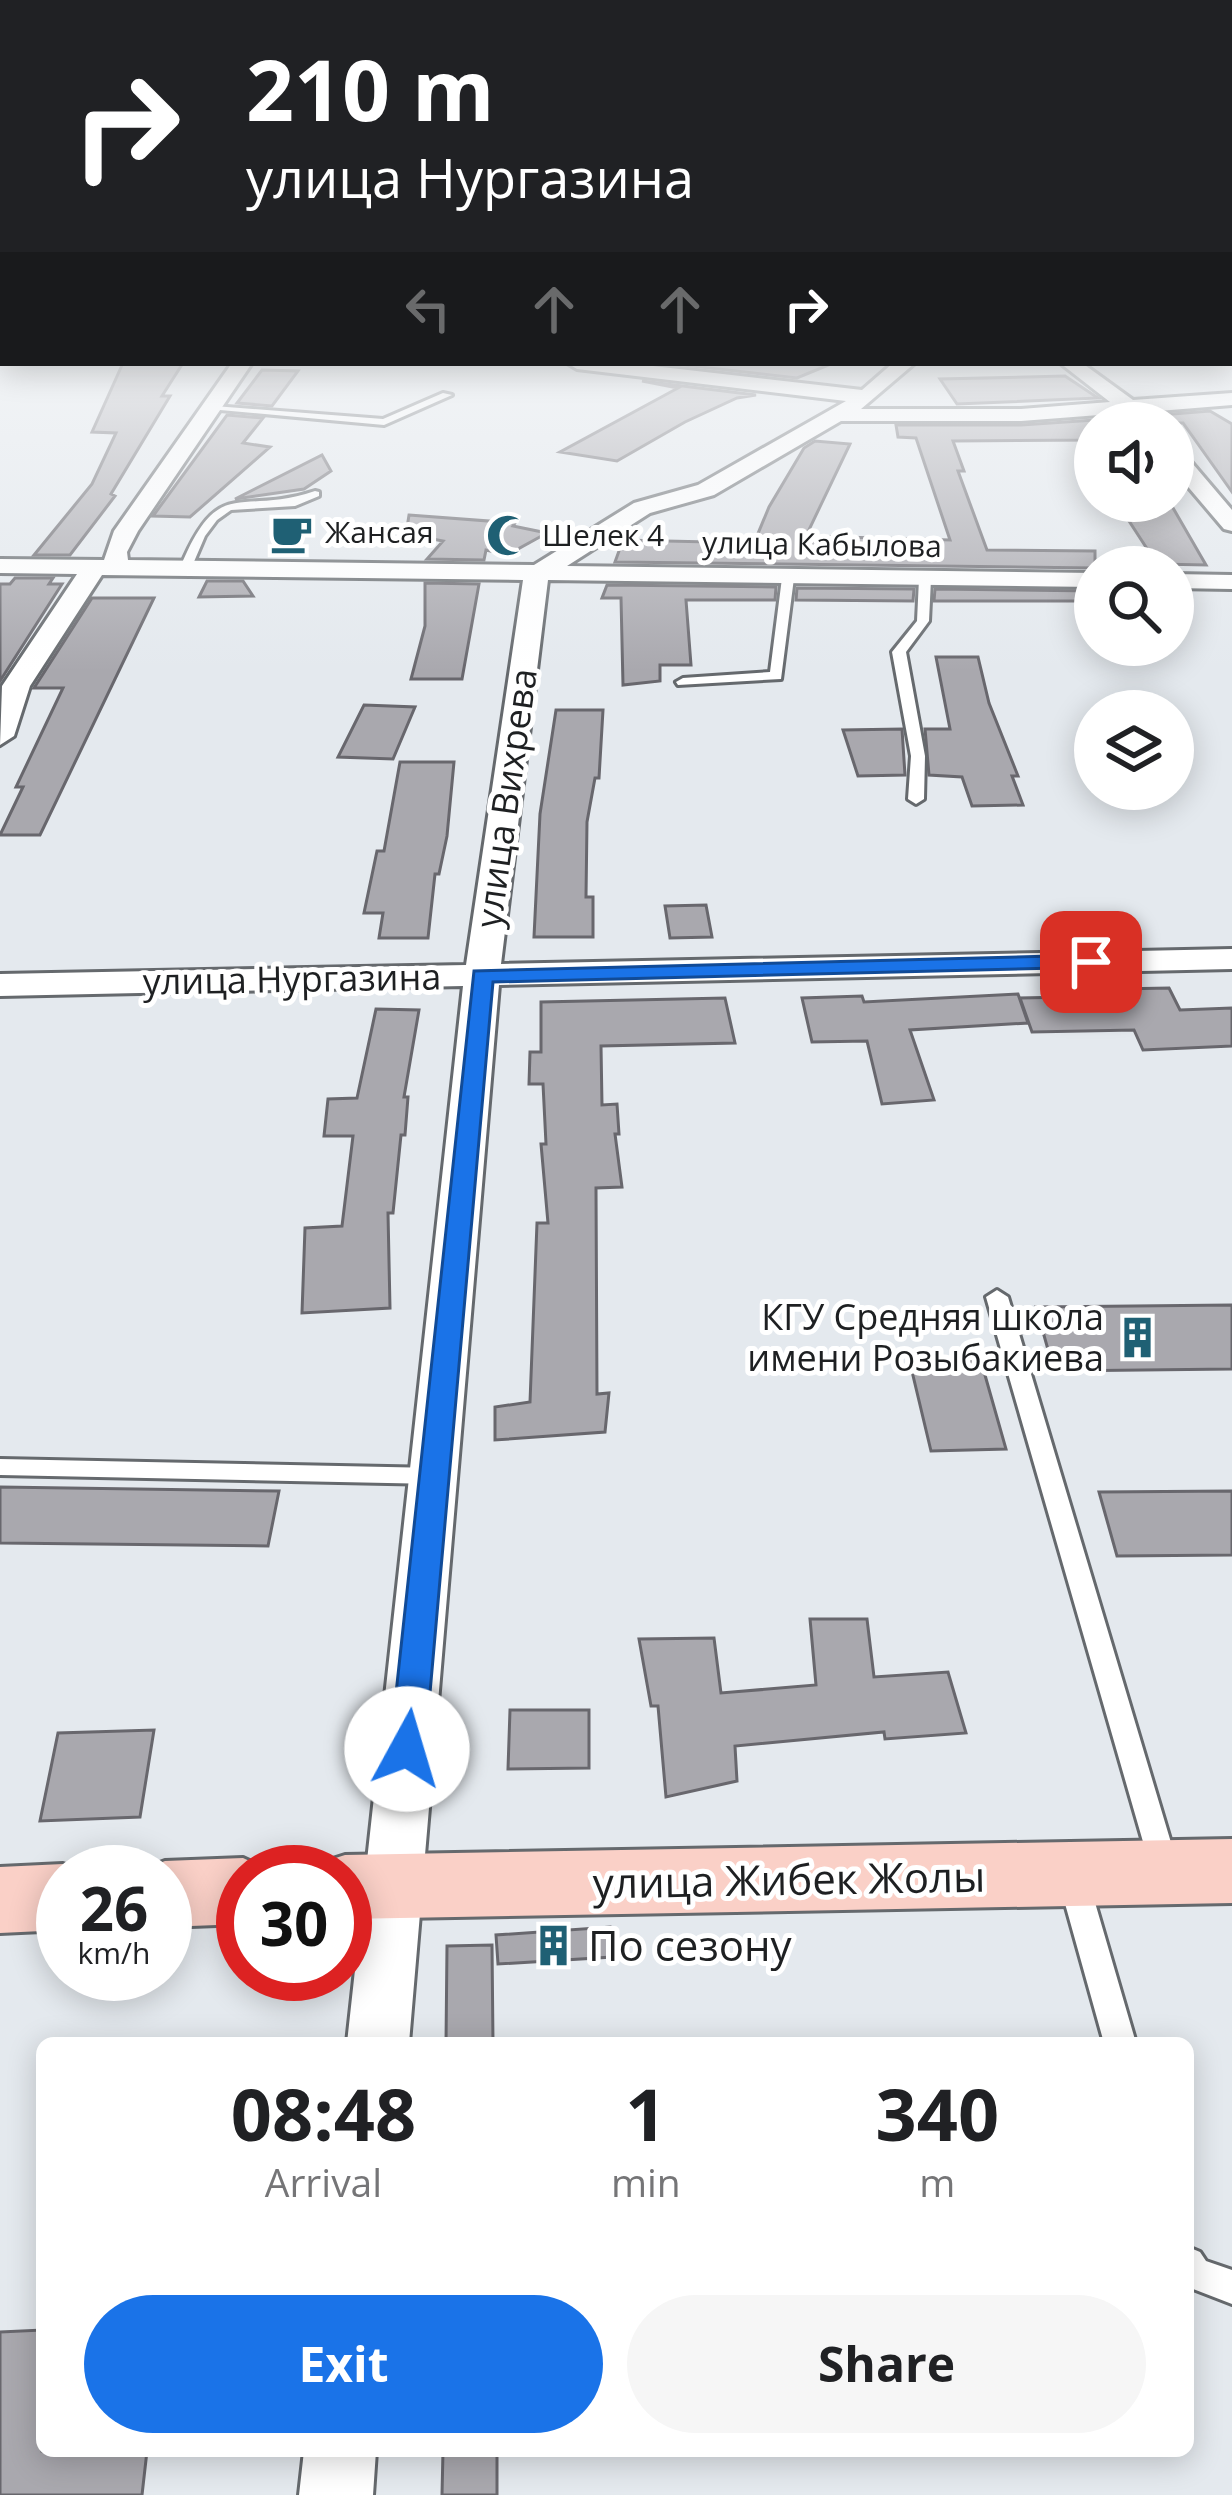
<!DOCTYPE html>
<meta charset="utf-8">
<style>
body{margin:0;font-family:"Open Sans",sans-serif;background:#f6f6f6;color:#202124;height:100vh;display:flex;flex-direction:column;font-size:45px;white-space:nowrap}
*{box-sizing:border-box;margin:0}
p{font-size:39px;color:#757577}
.icon{flex:none;width:66px;height:66px;fill:none;stroke:currentColor;stroke-width:2;stroke-linecap:round;stroke-linejoin:round}
.map{position:relative;flex:1;overflow:hidden}
.panel{position:absolute;left:36px;top:2037px;width:1158px;height:420px;display:flex;flex-direction:column;background:#fff;border-radius:18px;box-shadow:0 6px 30px #0003}
.panel>*{flex:none}
.banner{position:absolute;left:0px;top:0px;width:1233px;height:366px;box-shadow:0 6px 30px #0003;background:#202124;color:#fff;overflow:hidden}
.tools{position:absolute;left:1074px;top:402px;display:grid;gap:24px}
.tools a{display:grid;place-items:center;width:120px;height:120px;border-radius:50%;background:#fff;box-shadow:0 6px 30px #0003;font-size:60px}
.speed{position:absolute;left:36px;top:1845px;display:flex;gap:24px;font-size:60px;font-weight:700;text-align:center}
.speed>*{display:grid;place-content:center;width:156px;height:156px;border-radius:50%;background:#fff;box-shadow:0 6px 30px #0003;line-height:1}
.speed small{font-size:30px;font-weight:400}
.speed .limit{border:18px solid #d22;background:#fff;color:#111}
.pin{position:absolute;display:grid;place-items:center;width:102px;height:102px;color:#fff;margin:-51px;border-radius:24px;box-shadow:0 6px 18px #0006}
.me{position:absolute;width:132px;margin:-66px;rotate:6deg;stroke-linejoin:round;filter:drop-shadow(0 0 9px #0008)}
.turn{display:flex;align-items:center;gap:42px;height:252px;padding:0 48px;font-size:54px}
.turn .icon{width:156px;height:156px;stroke-width:2.5}
.turn b{display:block;font-size:84px;line-height:102px}
.lanes{display:flex;align-items:center;height:114px;padding:0 48px;background:#0003;justify-content:center;gap:60px;direction:ltr}
.lanes .off{opacity:.35}
.eta{display:flex;justify-content:space-evenly;align-items:center;height:204px;text-align:center}
.eta b{font-size:72px;font-weight:700;line-height:84px}
.primary-button{display:flex;gap:24px;margin-top:auto;padding:24px 48px}
.primary-button a{flex:1;height:138px;border-radius:72px;background:#1a73e8;color:#fff;font-size:48px;font-weight:700;line-height:138px;text-align:center}
.primary-button a+a{background:#f6f6f6;color:#202124}
.map>svg:first-child{display:block}
.building{fill:#a9a8ae;stroke:#68676d;stroke-width:3}
.lines{fill:none;stroke-linecap:round;stroke-linejoin:round}
.lane-casing{stroke:#65696d;stroke-width:6}
.street-casing{stroke:#65696d;stroke-width:6}
.secondary-casing{stroke:#65696d;stroke-width:6}
.lane{fill:#fff;fill-rule:evenodd}
.street{fill:#fff;fill-rule:evenodd}
.secondary{fill:#fad0c7;fill-rule:evenodd}
.route{fill:#1a73e8;stroke:#114b97;stroke-width:3}
.labels{text-anchor:middle;stroke-width:10;stroke-linejoin:round;paint-order:stroke}
.far-poi-label{font-size:30px;fill:#1e2022;stroke:#fff;text-anchor:start}
.far-street-label{font-size:30px;fill:#1e2022;stroke:#fff}
.street-label{font-size:36px;fill:#1e2022;stroke:#fff}
.poi-label{font-size:36px;fill:#1e2022;stroke:#fff;text-anchor:end}
.near-street-label{font-size:42px;fill:#1e2022;stroke:#fff}
.near-poi-label{font-size:42px;fill:#1e2022;stroke:#fff;text-anchor:start}
</style>
<div class="map">
<svg width="1232" height="2495" viewBox="0 0 1232 2495">
<rect width="100%" height="100%" fill="#e4e9ee"/>
<path class="building" d="M123 363H183L162 396H170L111 494 115 496 70 555H34L92 484 116 433 92 432Z
M666 363H831V364L797 378Z
M262 370 298 371 272 406 237 403Z
M1065 376 1098 398 957 404 940 379Z
M642 381 756 395 737 398 685 422 617 461 560 452 678 388Z
M1210 411 1232 424V492L1183 423H1095V440L953 441 964 471H958L987 550 1095 551V568L615 562 623 540 754 543 769 507 804 448 815 441 850 444 806 536 950 540 916 438 898 437 896 425H1021L1124 418 1134 422 1147 416Z
M227 415 263 418 243 443 270 447 190 517 153 516Z
M322 455 331 471 304 489 235 499Z
M1116 501H1169L1206 565 1157 564Z
M409 515 515 523 513 526 547 533 507 555 486 550 484 560 427 559 443 541 406 534Z
M15 578H53L49 584H62L0 681V584H10Z
M207 581H243L253 596 199 597Z
M425 583 479 584 462 679H411L425 626Z
M607 585 776 587 775 600H686L691 665H660V681L623 685 621 598H602Z
M797 588 914 589 913 601 796 600Z
M935 589 1095 591V601H934Z
M92 598H154L40 835H0L23 787H16L63 688H34Z
M936 657H978L989 703 1018 776H1012L1023 805 972 806 962 777 929 775 925 729H950Z
M364 705 415 707 393 759 338 757Z
M556 710H603L599 778H595L587 822 586 897H593V937H534L540 814Z
M902 729 905 775 858 776 843 730Z
M400 762H454L447 836 439 874H435L428 938H379L383 913H364L377 851H384Z
M706 905 712 937 670 938 665 906Z
M1169 988 1180 1010 1232 1008V1046L1143 1050 1134 1030 1032 1032 1020 998 1120 996 1117 989Z
M1018 994 1028 1023 910 1030 934 1100 882 1104 867 1041 812 1042 802 998 862 996 864 1002Z
M725 998 735 1043 601 1046 602 1105 617 1104 619 1134H615L622 1187 596 1188 597 1394 609 1393 605 1432 495 1440V1407L530 1402 537 1223H548L541 1144H546L543 1084H529L530 1052H541V1002Z
M376 1009 419 1010 404 1097H408L405 1135H401L393 1213H388L390 1308 302 1313 305 1228 342 1226 353 1136H324L328 1099 357 1098Z
M1232 1305V1369L1054 1371 1036 1307Z
M981 1361 1006 1449 931 1451 910 1363Z
M0 1487 279 1491 268 1546 0 1543Z
M1232 1491V1555L1117 1556 1099 1492Z
M810 1619H867L874 1677 948 1672 966 1733 885 1739 884 1732 735 1746 737 1781 666 1797 658 1706H651L639 1639 714 1638 721 1693 816 1685Z
M510 1710H589V1768L508 1769Z
M154 1730 140 1817 40 1821 58 1733Z
M610 1927 612 1957 498 1964 496 1935Z
M492 1945 493 2043H446L447 1946Z
M42 2330V2451H147L142 2495H0V2332Z
M443 2451H497V2495H442Z"/>
<g class="lines">
<defs>
<path id="lane" d="M443 393 452 395 384 425 209 409 214 406 383 419Z
M315 491 319 492V496L295 506 231 510 217 520 205 536 190 571 180 568C219 473 238 517 315 491Z
M788 574 794 578 781 679 678 685 676 682 683 678 770 672 782 578Z
M925 575 931 579 929 621 906 652 925 756 924 799 916 804 908 799 911 756 892 652 917 621 919 579Z
M997 1290 1008 1297 1178 1866 1174 1874 1164 1878 1154 1874 1150 1866 986 1297Z
M0 1459 436 1468 444 1470 448 1476 444 1482 436 1484 0 1475Z
M1074 1870 1084 1874 1089 1882 1136 2043H1104L1059 1882 1064 1874Z
M1188 2247 1200 2252 1206 2261 1232 2270V2304L1188 2287Z"/>
<path id="street" d="M0 346H3V358H0Z
M232 363H252L138 531 127 552 128 560 534 565 634 503 698 485 846 401 577 369 567 363H627L862 390 893 363H915L861 409H1021L1110 402 1060 363H1082L1133 400 1232 393V405L1146 412 1136 418 1125 413 1021 421H841L714 495 650 513 567 566 1095 573V587L548 580 501 964 1232 949V969L499 985 409 2043H347L463 986 0 996V974L466 965 523 580 102 575 30 686 14 736 0 745 2 686 77 574 0 573V559L104 560 114 531Z
M1173 449 1181 450 1232 510V531L1224 529 1173 469Z
M1173 574 1232 575V589L1173 588Z
M304 2451H376L373 2495H299Z"/>
<path id="secondary" d="M1232 1839V1903L345 1919V1872H313L317 1864 345 1855Z
M243 1858 273 1872H243V1924L165 1927V1872H136L165 1861Z
M63 1864 86 1872H63V1930L0 1933V1867Z"/>
</defs>
<use href="#lane" class="lane-casing"/>
<use href="#street" class="street-casing"/>
<use href="#secondary" class="secondary-casing"/>
<use href="#lane" class="lane"/>
<use href="#street" class="street"/>
<use href="#secondary" class="secondary"/>
</g>
<linearGradient id="sky" x2="0" y2="1"><stop stop-color="#71abcd"/><stop offset="0.48" stop-color="#f3f5f7"/><stop offset="1" stop-color="#f3f5f7" stop-opacity="0"/></linearGradient>
<rect width="1232" height="671" fill="url(#sky)"/>
<path class="route" d="M1091 955 1103 962 1099 967 493 982 425 1749 420 1758 407 1762 395 1758 390 1749 474 971Z"/>
<defs>
<symbol id="cafe-bare" viewBox="-9 -9 18 18"><path d="M-5.5-4.5H6V0H3Q3 3.5 0 3.5H-2.5Q-5.5 3.5-5.5 0ZM3-3.2v2h1.7v-2ZM-6 4.5H4V6H-6Z" fill="#1f6074" stroke="#fff" stroke-width="2.5" paint-order="stroke"/></symbol>
<symbol id="mosque-bare" viewBox="-9 -9 18 18"><path d="M3.5-4.9A6 6 0 1 0 3.5 4.9A5 5 0 1 1 3.5-4.9Z" fill="#1f6074" stroke="#fff" stroke-width="2.5" paint-order="stroke"/></symbol>
<symbol id="building-bare" viewBox="-9 -9 18 18"><path d="M-4-6H4V6H1V3H-1V6H-4ZM-2.5-4.3h1.7v1.8h-1.7ZM.8-4.3h1.7v1.8H.8ZM-2.5-1h1.7V.8h-1.7ZM.8-1h1.7V.8H.8Z" fill="#1f6074" stroke="#fff" stroke-width="2.5" paint-order="stroke"/></symbol>
</defs>
<g fill-rule="evenodd">
<use href="#cafe-bare" x="262" y="504" width="59" height="59"/>
<use href="#mosque-bare" x="478" y="506" width="59" height="59"/>
<use href="#building-bare" x="1108" y="1308" width="59" height="59"/>
<use href="#building-bare" x="524" y="1916" width="59" height="59"/>
</g>
<g class="labels">
<g class="far-poi-label">
<text x="325" y="543">Жансая</text>
<text x="542" y="546">Шелек 4</text>
</g>
<g class="far-street-label">
<text transform="translate(822 545) rotate(1)" y="10">улица Кабылова</text>
</g>
<g class="street-label">
<text transform="translate(506 798) rotate(-82)" y="13">улица Вихрева</text>
<text transform="translate(292 979) rotate(-1)" y="13">улица Нургазина</text>
</g>
<g class="poi-label">
<text x="1104" y="1330">КГУ Средняя школа<tspan x="1104" dy="41">имени Розыбакиева</tspan></text>
</g>
<g class="near-street-label">
<text transform="translate(789 1880) rotate(-1)" y="15">улица Жибек Жолы</text>
</g>
<g class="near-poi-label">
<text x="588" y="1961">По сезону</text>
</g>
</g>
</svg>
<div class="tools">
<a><svg class="icon" aria-label="sound" viewBox="0 0 24 24"><path d="M4 9h4l5-4v14l-5-4H4zM17 9q2 3 0 6"/></svg></a>
<a><svg class="icon" aria-label="search" viewBox="0 0 24 24"><circle cx="10" cy="10" r="6"/><path d="M15 15l6 6"/></svg></a>
<a><svg class="icon" aria-label="layers" viewBox="0 0 24 24"><path d="M12 4l9 5-9 5-9-5zM3 14l9 5 9-5"/></svg></a>
</div>
<div class="speed"><div>26<small>km/h</small></div><div class="limit">30</div></div>
<div class="pin" style="left:1091px;top:962px;background:#d93025"><svg class="icon" aria-label="arrive" viewBox="0 0 24 24"><path d="M6 21V4h12l-3 4 3 4H6"/></svg></div>
<svg class="me" style="left:407px;top:1749px" viewBox="-20 -20 40 40"><circle r="19" fill="#fff"/><path d="M0-13L10 11 0 6-10 11z" fill="#1a73e8"/></svg>
<div class="banner">
<div class="turn"><svg class="icon" aria-label="right" viewBox="0 0 24 24"><path d="M7 20v-9h11M14 6l5 5-5 5"/></svg><div><b>210 m</b>улица Нургазина</div></div>
<div class="lanes"><svg class="icon off" aria-label="left" viewBox="0 0 24 24"><path d="M17 20v-9H6M10 6l-5 5 5 5"/></svg><svg class="icon off" aria-label="ahead" viewBox="0 0 24 24"><path d="M12 20V5M6 11l6-6 6 6"/></svg><svg class="icon off" aria-label="ahead" viewBox="0 0 24 24"><path d="M12 20V5M6 11l6-6 6 6"/></svg><svg class="icon" aria-label="right" viewBox="0 0 24 24"><path d="M7 20v-9h11M14 6l5 5-5 5"/></svg></div>
</div>
<section class="panel">
<div class="eta">
<div><b>08:48</b><p>Arrival</p></div>
<div><b>1</b><p>min</p></div>
<div><b>340</b><p>m</p></div>
</div>
<div class="primary-button"><a>Exit</a><a>Share</a></div>
</section>
</div>
